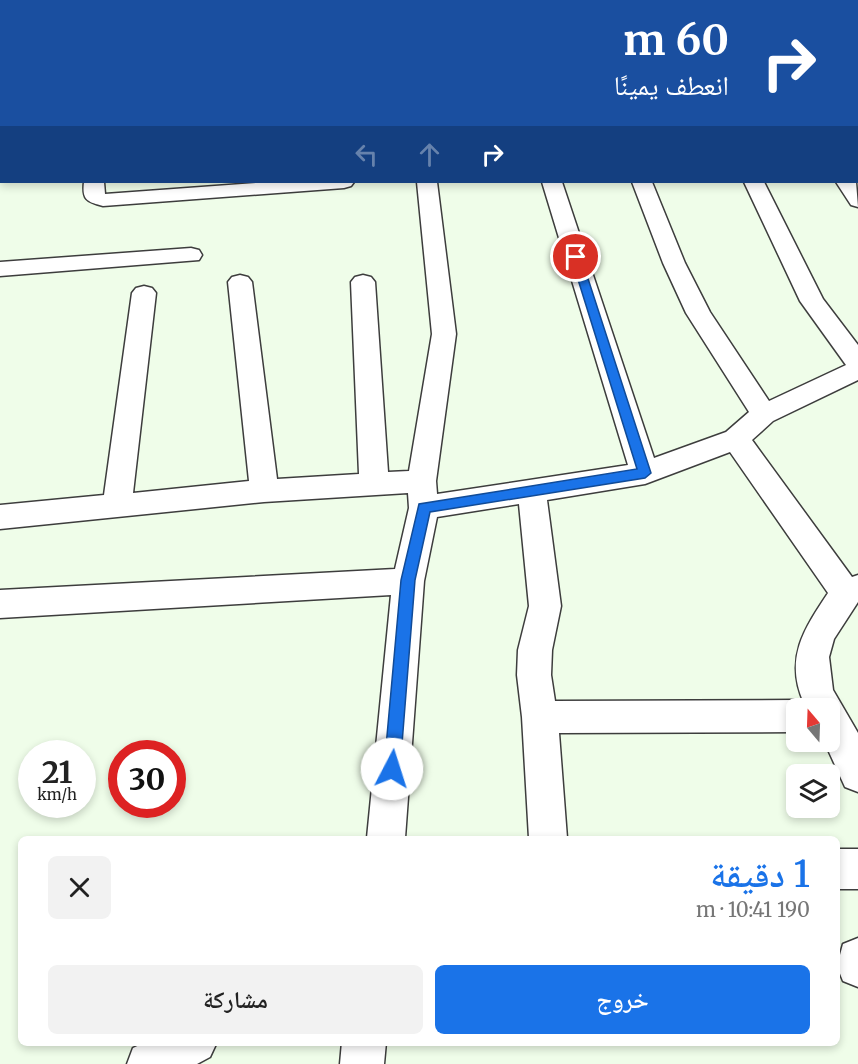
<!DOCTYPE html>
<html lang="ar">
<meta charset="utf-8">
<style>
body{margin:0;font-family:Merriweather,"Noto Naskh Arabic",serif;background:#f2f2f2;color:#222;direction:rtl;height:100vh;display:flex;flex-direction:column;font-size:22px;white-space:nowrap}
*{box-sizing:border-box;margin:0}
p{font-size:20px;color:#767676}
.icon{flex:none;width:33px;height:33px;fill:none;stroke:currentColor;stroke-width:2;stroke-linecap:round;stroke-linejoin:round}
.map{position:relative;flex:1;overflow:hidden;direction:ltr}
.panel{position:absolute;left:18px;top:836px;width:822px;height:210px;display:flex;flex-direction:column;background:#fff;border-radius:9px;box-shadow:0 3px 9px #0003;direction:rtl}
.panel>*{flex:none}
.banner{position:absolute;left:0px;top:0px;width:858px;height:183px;box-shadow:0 3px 9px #0003;direction:rtl;background:#1a4fa0;color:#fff;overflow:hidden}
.needle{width:39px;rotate:341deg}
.tools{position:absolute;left:786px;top:698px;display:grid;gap:12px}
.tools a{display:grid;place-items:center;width:54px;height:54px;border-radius:9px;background:#fff;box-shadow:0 3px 9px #0003;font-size:30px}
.speed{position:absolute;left:18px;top:740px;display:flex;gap:12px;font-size:30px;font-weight:700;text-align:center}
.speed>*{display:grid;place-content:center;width:78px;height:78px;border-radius:50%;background:#fff;box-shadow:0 3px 9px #0003;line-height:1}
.speed small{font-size:15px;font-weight:400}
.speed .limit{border:9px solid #d22;background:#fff;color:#111}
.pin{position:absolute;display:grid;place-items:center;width:51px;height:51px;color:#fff;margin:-26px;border:3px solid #fff;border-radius:50%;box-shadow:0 2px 6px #0007}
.me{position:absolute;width:66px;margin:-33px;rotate:5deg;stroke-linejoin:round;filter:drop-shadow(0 0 4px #0008)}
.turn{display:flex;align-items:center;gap:21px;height:126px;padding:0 30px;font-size:27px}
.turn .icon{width:78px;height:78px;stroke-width:2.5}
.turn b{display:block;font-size:42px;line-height:51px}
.lanes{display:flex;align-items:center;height:57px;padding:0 30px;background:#0003;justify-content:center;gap:30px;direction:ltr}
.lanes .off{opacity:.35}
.round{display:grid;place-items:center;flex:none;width:63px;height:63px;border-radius:9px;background:#f2f2f2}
.overview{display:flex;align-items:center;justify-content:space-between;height:102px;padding:0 30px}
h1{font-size:36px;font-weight:600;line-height:45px;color:#1a73e8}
.action{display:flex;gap:12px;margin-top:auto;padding:12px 30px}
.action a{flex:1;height:69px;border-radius:9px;background:#1a73e8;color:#fff;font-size:24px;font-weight:600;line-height:69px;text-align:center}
.action a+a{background:#f2f2f2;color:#222}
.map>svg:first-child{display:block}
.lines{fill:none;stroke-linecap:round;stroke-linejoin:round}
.minor-casing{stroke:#3d3d3d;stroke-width:3}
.minor{fill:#fff;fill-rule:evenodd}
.route{fill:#1a73e8;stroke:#114b97;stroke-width:1.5}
</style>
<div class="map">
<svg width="858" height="1064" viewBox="0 0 858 1064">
<rect width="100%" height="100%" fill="#effde9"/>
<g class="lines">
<defs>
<path id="minor" d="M426 0H442L425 2Z
M544 0H560L561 2H545Z
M600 0H616V2H600Z
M633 0H649L650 2H634Z
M694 0H710L711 2H695Z
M729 0H745L746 2H730Z
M807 0H823L824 2H808Z
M856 19H858V29H856Z
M856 44H858V55H856Z
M856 87H858L856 98Z
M84 182H104L105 194 268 182H354L351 186 344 188 103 206C86 202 82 199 84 182Z
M417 182H437L456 334 436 481 437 494 628 465 542 182H562L654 458 726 432 749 412 686 313 663 263 632 182H652L685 263 710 312 769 401 846 365 800 301 744 182H764L823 299 858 345V380L773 421 752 440 852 577 858 575V602L834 639 829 657 833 690 858 733V792L845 787 824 741H830V708H796V732L559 733 567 838H529L522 717 517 675 518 650 529 606 519 504 437 517 424 581 405 838H367L391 595 0 618V590L395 569 409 508 408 493 264 502 0 529V505L104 495 132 293 136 288 144 286 152 288 156 293 133 493 249 481 228 282 232 277 240 275 248 277 252 282 277 479 359 474 351 282 355 277 363 275 371 277 375 282 388 472 409 471 432 334ZM730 452 828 593C804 629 784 659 804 703L796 700 555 701 551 675 552 650 561 606 547 500 645 484Z
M836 182H856L858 207 851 205Z
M191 248 199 250 202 255 199 260 0 276V262Z
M837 849H858V889H837Z
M858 938V987L843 981 837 966 843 944Z
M146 1042H217L210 1057 197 1064H127L133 1048Z
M342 1042H386L384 1064H340Z"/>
</defs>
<use href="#minor" class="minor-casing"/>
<use href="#minor" class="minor"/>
</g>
<path class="route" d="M576 254 581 257 651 473 645 478 430 512 415 580 400 769 398 775 392 777 386 775 384 769 401 580 419 504 637 469 571 257Z"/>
</svg>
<div class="tools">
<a><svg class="needle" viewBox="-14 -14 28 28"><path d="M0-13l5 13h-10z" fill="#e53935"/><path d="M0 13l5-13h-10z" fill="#767676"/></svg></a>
<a><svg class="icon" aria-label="layers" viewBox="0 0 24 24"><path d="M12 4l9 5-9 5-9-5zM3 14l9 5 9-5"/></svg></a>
</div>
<div class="speed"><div>21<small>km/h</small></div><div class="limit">30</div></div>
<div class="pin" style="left:576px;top:257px;background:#d93025"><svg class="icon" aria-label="arrive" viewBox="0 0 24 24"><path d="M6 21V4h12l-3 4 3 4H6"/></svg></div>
<svg class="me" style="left:392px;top:769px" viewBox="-20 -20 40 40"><circle r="19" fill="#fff"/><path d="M0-13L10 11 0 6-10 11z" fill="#1a73e8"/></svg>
<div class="banner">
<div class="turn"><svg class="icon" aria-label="right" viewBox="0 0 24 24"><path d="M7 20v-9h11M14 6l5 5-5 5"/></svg><div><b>60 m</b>انعطف يمينًا</div></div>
<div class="lanes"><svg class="icon off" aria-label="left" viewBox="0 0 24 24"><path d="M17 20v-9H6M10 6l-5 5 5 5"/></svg><svg class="icon off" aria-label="ahead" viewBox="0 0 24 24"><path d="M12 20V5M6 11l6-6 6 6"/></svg><svg class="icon" aria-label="right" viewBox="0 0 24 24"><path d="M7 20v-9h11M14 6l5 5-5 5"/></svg></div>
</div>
<section class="panel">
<div class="overview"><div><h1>1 دقيقة</h1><p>190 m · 10:41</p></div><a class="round"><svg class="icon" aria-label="close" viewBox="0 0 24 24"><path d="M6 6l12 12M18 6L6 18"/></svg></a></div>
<div class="action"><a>خروج</a><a>مشاركة</a></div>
</section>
</div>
